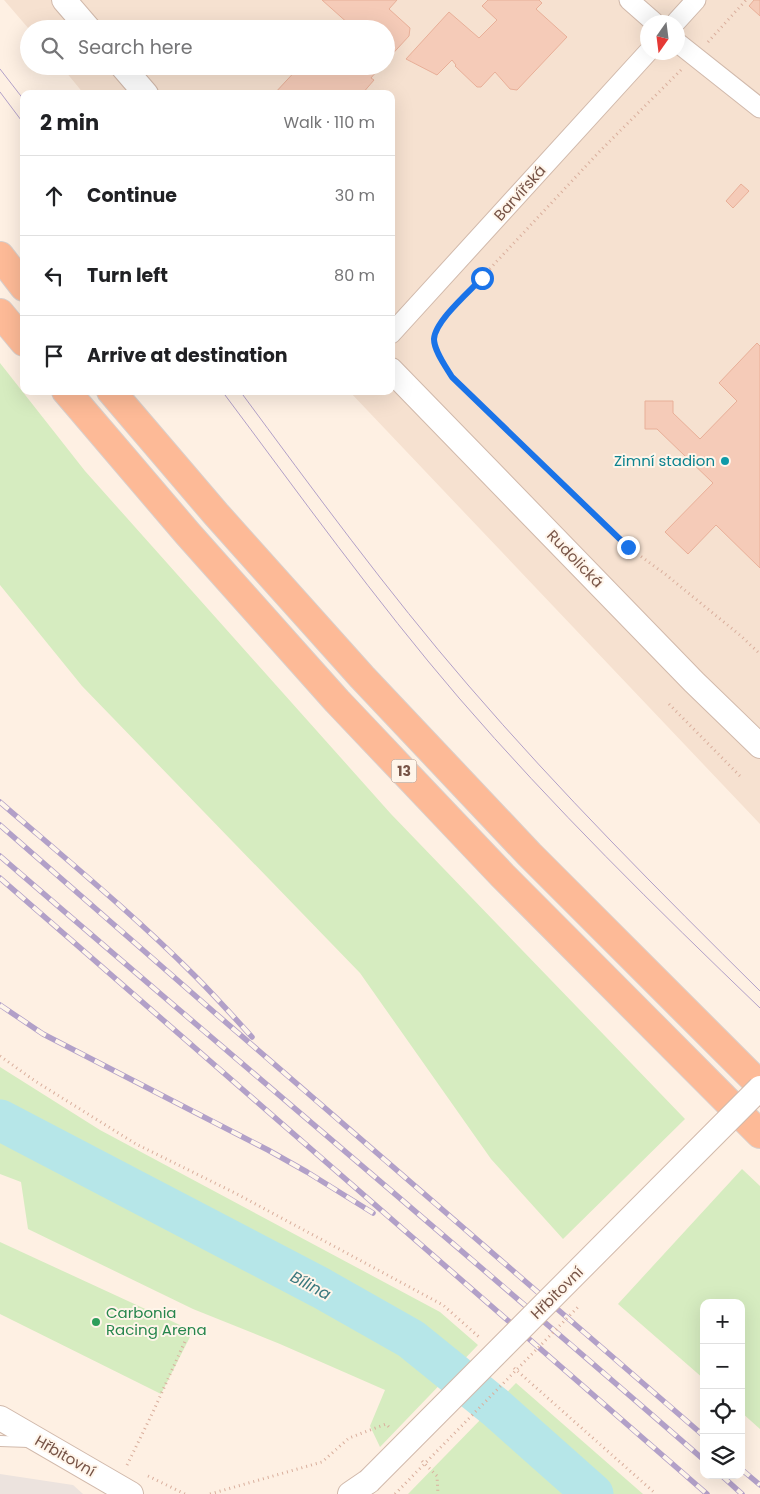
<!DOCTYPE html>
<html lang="en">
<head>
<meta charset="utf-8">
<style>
  body { margin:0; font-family:Poppins,sans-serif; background:#f6f6f6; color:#202124 }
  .controls { position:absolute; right:15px; bottom:15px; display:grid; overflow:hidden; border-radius:10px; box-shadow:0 5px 20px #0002 }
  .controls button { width:45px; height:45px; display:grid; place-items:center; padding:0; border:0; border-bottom:1px solid #e0e0e0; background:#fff; color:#202124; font:25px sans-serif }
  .compass { position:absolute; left:640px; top:15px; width:45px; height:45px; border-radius:50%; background:#fff; box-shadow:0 5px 20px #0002; rotate:194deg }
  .stop { position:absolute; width:15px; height:15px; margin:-11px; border:4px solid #1a73e8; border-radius:50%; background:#fff }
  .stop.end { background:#1a73e8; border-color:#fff; box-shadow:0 1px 5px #0008 }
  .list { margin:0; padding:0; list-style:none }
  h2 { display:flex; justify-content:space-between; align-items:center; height:65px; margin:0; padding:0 20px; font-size:21px }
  h2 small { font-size:16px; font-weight:400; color:#757577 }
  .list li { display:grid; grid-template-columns:32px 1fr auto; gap:15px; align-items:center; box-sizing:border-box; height:80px; padding:0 20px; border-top:1px solid #e0e0e0 }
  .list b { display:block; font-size:19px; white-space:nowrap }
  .list em { font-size:16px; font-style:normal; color:#757577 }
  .icon { flex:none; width:28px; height:28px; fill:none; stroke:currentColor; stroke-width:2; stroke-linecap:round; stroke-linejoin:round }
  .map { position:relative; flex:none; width:760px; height:1494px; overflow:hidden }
  .search { position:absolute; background:#fff; box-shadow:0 5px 20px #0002; left:20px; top:20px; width:375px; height:55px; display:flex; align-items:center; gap:12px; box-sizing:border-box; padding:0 18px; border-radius:28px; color:#757577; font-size:19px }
  .panel { position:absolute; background:#fff; box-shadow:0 5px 20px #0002; left:20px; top:90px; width:375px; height:305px; border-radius:10px }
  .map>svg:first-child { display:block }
</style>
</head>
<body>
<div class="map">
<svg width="760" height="1494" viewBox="0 0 760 1494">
  <rect width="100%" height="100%" fill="#fef0e3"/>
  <path fill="#f6e1d0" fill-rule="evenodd" d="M4,0H760V824L349,391H391V94H84L61,66H386V29H29ZM648,22H678V52H648Z"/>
  <polygon fill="#ece3de" points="0,1474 73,1485 83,1494 0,1494"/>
  <g fill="#d6ecc0">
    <polygon points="0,363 85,471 391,814 685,1119 563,1239 491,1159 360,973 82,686 0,585"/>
    <polygon points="0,1067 100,1130 440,1312 478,1345 380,1447 370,1426 385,1390 280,1344 193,1309 28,1229 21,1182 0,1174"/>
    <polygon points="742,1169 760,1186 760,1429 741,1412 741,1303 704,1303 704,1379 618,1304"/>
    <polygon points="0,1242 193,1331 161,1394 0,1314"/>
    <polygon points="516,1383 643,1494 408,1494"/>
  </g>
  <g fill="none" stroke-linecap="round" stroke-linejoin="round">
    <polyline stroke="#b6e6e8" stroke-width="41" points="0,1120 321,1288 411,1339 495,1407 593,1494"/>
  </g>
  <g fill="#f5cbb8" stroke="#e8af98">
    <polygon points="322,0 397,0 389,9 410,28 409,36 386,61 386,29 347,29 350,25"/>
    <polygon points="488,0 539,0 542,3 536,9 567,37 517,90 510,89 495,72 481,87 477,87 455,66 456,65 452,60 437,75 406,59 449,12 479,38 497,20 482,6"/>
    <polygon points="754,0 760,0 760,16 749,6"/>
    <polygon points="300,66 381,66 371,78 374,80 362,94 274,94"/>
    <polygon points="741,184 749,191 733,208 726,201"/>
    <polygon points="757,343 760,346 760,568 716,525 688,554 665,532 713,483 657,429 645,429 645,401 673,401 673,413 700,439 737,401 719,383"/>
  </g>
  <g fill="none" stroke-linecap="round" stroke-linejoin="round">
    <defs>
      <polyline id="service" points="0,1441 29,1442"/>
      <g id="minor">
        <polyline points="629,0 654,22"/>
        <polyline points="676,22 696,0"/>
        <polyline points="678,43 760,108"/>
        <polyline points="391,334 648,52"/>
      </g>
      <g id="tertiary">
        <polyline points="64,0 89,29"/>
        <polyline points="122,66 146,94"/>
        <polyline points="391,370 694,682 760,746"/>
        <polyline points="0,1418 131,1494"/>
        <polyline points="350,1494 369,1481"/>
      </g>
      <g id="trunk">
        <polyline points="0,256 24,287"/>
        <polyline points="0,313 24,342"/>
        <polyline points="66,391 188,534 337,701 503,876 760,1134"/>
        <polyline points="111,391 216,514 362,677 530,855 760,1085"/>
      </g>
    </defs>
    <use href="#service" stroke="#d1b9ab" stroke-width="12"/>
    <use href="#minor" stroke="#d1b9ab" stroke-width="21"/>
    <use href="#tertiary" stroke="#d1b9ab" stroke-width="26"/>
    <use href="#trunk" stroke="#d9cfcb" stroke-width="30"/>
    <g stroke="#d9ae9c" stroke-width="3" stroke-dasharray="1 4" stroke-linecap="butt">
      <polyline points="708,42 746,0"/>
      <polyline points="681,70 600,151 440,322 434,339 438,353 452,377 628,547 665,574 741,636 760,654"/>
      <polyline points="669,704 740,776"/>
      <polyline points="0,1056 35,1081 136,1144 237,1194 443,1305 479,1337"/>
      <polyline points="514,1368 656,1494"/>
      <polyline points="422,1461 437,1476 438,1494"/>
      <polyline points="127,1465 153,1412 186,1339"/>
      <polyline points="148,1476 185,1494"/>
      <polyline points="210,1494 322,1462 349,1438 386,1424 390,1428"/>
    </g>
    <use href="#service" stroke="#fff" stroke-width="10"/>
    <use href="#minor" stroke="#fff" stroke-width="19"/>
    <use href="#tertiary" stroke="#fff" stroke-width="24"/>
    <use href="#trunk" stroke="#fdba97" stroke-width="28"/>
    <g stroke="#b2a0c8" stroke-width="1">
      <polyline points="0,69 24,100"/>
      <polyline points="0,92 24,124"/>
      <path d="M222,391C300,495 375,600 459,698C553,807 656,908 760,1008"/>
      <path d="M240,391C314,491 387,591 468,685C560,792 660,892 760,991"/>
    </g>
    <defs>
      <g id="rail">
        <path d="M0,802C66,859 133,914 194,975C214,995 233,1016 252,1037"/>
        <polyline points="0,825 215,1013 704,1436"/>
        <path d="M0,856C234,1058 471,1257 704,1460"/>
        <polyline points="0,878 707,1494"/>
        <polyline points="0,1005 43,1034 268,1150 307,1172 373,1213"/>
        <polyline points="741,1469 760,1485"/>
        <polyline points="721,1475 742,1494"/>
      </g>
    </defs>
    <use href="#rail" stroke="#b2a0c8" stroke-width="5.5"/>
    <use href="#rail" stroke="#fff5ea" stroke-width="4" stroke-dasharray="11" stroke-linecap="butt"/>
    <defs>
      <polyline id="tertiary-bridge" points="369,1481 760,1088"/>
    </defs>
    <use href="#tertiary-bridge" stroke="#d1b9ab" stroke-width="26" stroke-linecap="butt"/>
    <polyline stroke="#d9ae9c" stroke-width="3" stroke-dasharray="1 4" stroke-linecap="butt" points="395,1494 578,1307"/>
    <use href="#tertiary-bridge" stroke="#fff" stroke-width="24"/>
  </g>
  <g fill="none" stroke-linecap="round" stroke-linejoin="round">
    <path stroke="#1a73e8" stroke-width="6" d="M482,278C469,292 435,321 434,339C434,351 446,367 452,377L628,547"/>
  </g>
  <circle fill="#0f9aa8" stroke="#fff5ea" stroke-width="2" cx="725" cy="461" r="5"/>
  <circle fill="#2e9e5b" stroke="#fff5ea" stroke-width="2" cx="96" cy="1322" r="5"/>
  <g text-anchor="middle" stroke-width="4" stroke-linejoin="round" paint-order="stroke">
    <rect fill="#fff5ea" stroke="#a08478" stroke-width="1" x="391.5" y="759.5" width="25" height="23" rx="4"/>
    <g font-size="14" font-weight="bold" fill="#775447">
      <text x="404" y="776">13</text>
    </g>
    <g font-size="15" fill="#775447" stroke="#fff5ea">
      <text transform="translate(520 193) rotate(-48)" y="5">Barvířská</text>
      <text transform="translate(575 559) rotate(46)" y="5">Rudolická</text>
      <text transform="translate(557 1293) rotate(-45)" y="5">Hřbitovní</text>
      <text transform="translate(65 1456) rotate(30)" y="5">Hřbitovní</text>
    </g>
    <g font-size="15" fill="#0d838f" stroke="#fff5ea" text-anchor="end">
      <text x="715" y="466">Zimní stadion</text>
    </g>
    <g font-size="15" fill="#27864d" stroke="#fff5ea" text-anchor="start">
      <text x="106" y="1318">Carbonia<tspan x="106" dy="17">Racing Arena</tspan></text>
    </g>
    <g font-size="16" font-style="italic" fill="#3a787e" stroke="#fff5ea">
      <text transform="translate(311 1285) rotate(28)" y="6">Bílina</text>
    </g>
  </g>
</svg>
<div class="controls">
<button>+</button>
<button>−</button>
<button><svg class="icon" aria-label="locate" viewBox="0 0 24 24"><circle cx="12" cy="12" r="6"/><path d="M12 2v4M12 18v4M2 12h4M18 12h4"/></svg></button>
<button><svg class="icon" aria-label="layers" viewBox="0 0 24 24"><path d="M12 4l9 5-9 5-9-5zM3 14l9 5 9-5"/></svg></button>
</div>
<svg class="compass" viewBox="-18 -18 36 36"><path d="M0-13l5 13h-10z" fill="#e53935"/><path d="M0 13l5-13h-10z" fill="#757577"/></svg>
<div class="stop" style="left:482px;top:278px"></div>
<div class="stop end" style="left:628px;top:547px"></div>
<div class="search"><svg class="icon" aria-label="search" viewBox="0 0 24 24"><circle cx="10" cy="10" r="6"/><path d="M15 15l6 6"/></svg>Search here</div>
<section class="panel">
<h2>2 min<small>Walk · 110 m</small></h2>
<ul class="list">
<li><svg class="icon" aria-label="ahead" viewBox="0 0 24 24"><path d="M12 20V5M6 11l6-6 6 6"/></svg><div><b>Continue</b></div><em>30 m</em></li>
<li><svg class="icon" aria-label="left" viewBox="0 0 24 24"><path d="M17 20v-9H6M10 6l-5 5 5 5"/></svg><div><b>Turn left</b></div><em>80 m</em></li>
<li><svg class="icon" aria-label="arrive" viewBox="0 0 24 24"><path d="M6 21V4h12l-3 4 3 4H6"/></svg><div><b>Arrive at destination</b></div></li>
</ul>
</section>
</div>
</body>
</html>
